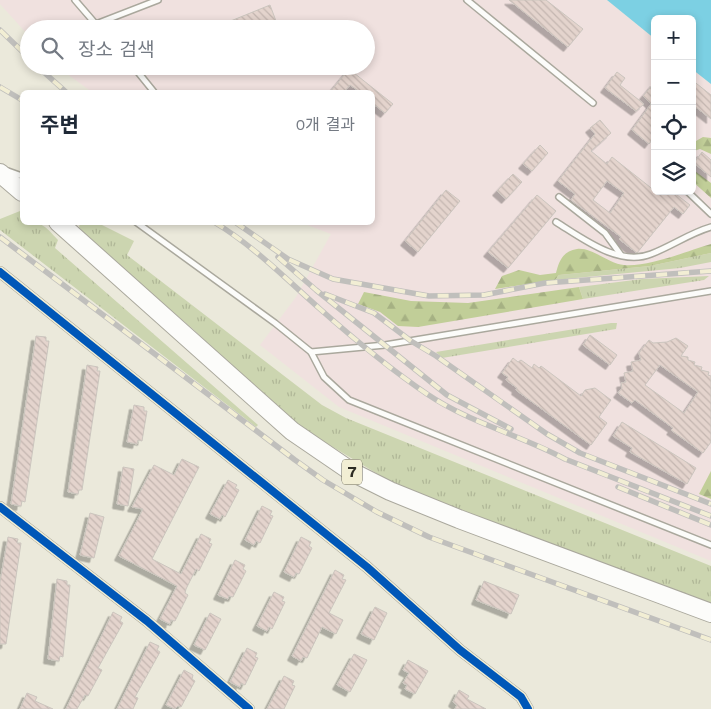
<!DOCTYPE html>
<html lang="ko">
<head>
<meta charset="utf-8">
<style>
  body { margin:0; font-family:"Work Sans","Noto Sans KR",sans-serif; background:#f6f6f7; color:#1f2937 }
  .controls { position:absolute; right:15px; top:15px; display:grid; overflow:hidden; border-radius:8px; box-shadow:0 2px 8px #0003 }
  .controls button { width:45px; height:45px; display:grid; place-items:center; padding:0; border:0; border-bottom:1px solid #e0e1e3; background:#fff; color:#1f2937; font:25px sans-serif }
  .list { margin:0; padding:0; list-style:none }
  h2 { display:flex; justify-content:space-between; align-items:center; height:65px; margin:0; padding:0 20px; font-size:21px }
  h2 small { font-size:16px; font-weight:400; color:#747a83 }
  .icon { flex:none; width:28px; height:28px; fill:none; stroke:currentColor; stroke-width:2; stroke-linecap:round; stroke-linejoin:round }
  .map { position:relative; flex:none; width:711px; height:709px; overflow:hidden }
  .search { position:absolute; background:#fff; box-shadow:0 2px 8px #0003; left:20px; top:20px; width:355px; height:55px; display:flex; align-items:center; gap:12px; box-sizing:border-box; padding:0 18px; border-radius:28px; color:#747a83; font-size:19px }
  .panel { position:absolute; background:#fff; box-shadow:0 2px 8px #0003; left:20px; top:90px; width:355px; height:135px; border-radius:8px }
  .map>svg:first-child { display:block }
</style>
</head>
<body>
<div class="map">
<svg width="711" height="709" viewBox="0 0 711 709">
  <defs>
    <pattern id="grass-tufts" width="24" height="20" patternUnits="userSpaceOnUse" patternTransform="scale(1.25)"><rect width="24" height="20" fill="#ccd5b0"/><path d="M3 7l-1-3M5 7V3M7 7l1-3M15 17l-1-3M17 17v-4M19 17l1-3" fill="none" stroke="#b0b797"/></pattern>
    <pattern id="forest-firs" width="22" height="20" patternUnits="userSpaceOnUse" patternTransform="scale(1.25)"><rect width="22" height="20" fill="#c1ce98"/><path d="M5 1l3.5 6h-7zM16 11l3.5 6h-7z" fill="#a6b183"/></pattern>
    <pattern id="building-back-hatch" width="6" height="6" patternUnits="userSpaceOnUse" patternTransform="scale(1.25)"><rect width="6" height="6" fill="#e4d4cd"/><path d="M-1 5l2 2M0 0l6 6M5-1l2 2" fill="none" stroke="#c4b6b0"/></pattern>
    <filter id="shadow"><feDropShadow dx="-4.5" dy="4.5" stdDeviation="0" flood-color="#0004"/></filter>
  </defs>
  <rect width="100%" height="100%" fill="#ebe9db"/>
  <polygon fill="#f0e1df" points="0,0 607,0 655,39 655,191 692,191 692,69 711,84 711,561 339,407 260,345 296,297 331,234 302,223 372,222 372,92 92,92 56,66 366,66 366,29 29,29 29,36 0,4"/>
  <g fill="url(#grass-tufts)">
    <path d="M20,211L22,213V222C43,222 44,225 58,240L55,248L258,425L256,427L0,230V219Z"/>
    <polygon points="80,223 98,223 134,241 127,255 322,405 346,418 711,566 711,604 420,495 381,476 298,426 272,404 194,330 85,236 79,227"/>
    <polygon points="711,253 711,262 680,268 555,280 559,275 650,266"/>
    <polygon points="709,276 704,280 583,299 579,287 642,279"/>
    <polygon points="611,323 617,323 616,329 442,358 436,352"/>
  </g>
  <g fill="url(#forest-firs)">
    <polygon points="703,137 711,138 711,154 700,149 694,151 696,141"/>
    <polygon points="692,169 711,183 711,198 692,181"/>
    <path d="M711,244V253L650,266L559,275L555,280L495,289L502,276L519,270L540,275L556,273C559,261 563,251 577,249C592,247 609,264 624,265C649,267 687,251 711,244Z"/>
    <polygon points="579,287 583,299 418,327 398,326 380,312 358,304 364,292 411,301 468,303"/>
    <polygon points="711,471 711,499 699,494"/>
  </g>
  <polygon fill="#7cd0e3" points="607,0 711,0 711,84 692,69 692,19 655,19 655,39"/>
  <g fill="url(#building-back-hatch)" stroke="#cbc5be" fill-rule="evenodd" filter="url(#shadow)">
    <polygon points="509,0 546,0 583,29 568,47"/>
    <polygon points="270,5 276,21 262,26 263,29 211,29"/>
    <polygon points="349,69 393,104 385,113 372,103 372,92 360,92 350,85 344,92 330,92"/>
    <polygon points="617,72 625,78 620,85 644,104 636,111 605,88"/>
    <polygon points="692,80 711,95 711,119 692,104"/>
    <polygon points="655,82 655,136 649,144 632,130 651,104 643,96"/>
    <path d="M600,120L611,133L591,151L607,164L612,157L655,191H672L690,205L683,214L674,207L637,253L619,239L621,237L571,200L575,194L558,181L595,134L590,128ZM607,181L624,193L610,213L593,200Z"/>
    <polygon points="540,145 548,153 532,171 523,164"/>
    <polygon points="702,152 711,160 711,177 694,163"/>
    <polygon points="513,174 522,182 506,199 497,191"/>
    <polygon points="446,190 460,201 418,252 405,241"/>
    <polygon points="537,195 556,211 508,268 488,252"/>
    <polygon points="590,335 617,355 610,365 583,345"/>
    <polygon points="36,336 46,337 46,341 49,341 25,502 22,501 21,506 11,504"/>
    <path d="M676,338L688,346L681,356L688,357V360L695,362L694,365L702,367L701,370L709,372L708,375L711,376V442L703,453L671,430L673,428L635,400L632,403L618,393L622,388L621,383L626,382L624,373L633,371L631,362L641,360L639,353L649,340L653,343L667,342ZM660,365L698,392L684,413L645,385Z"/>
    <polygon points="513,358 518,362 521,360 532,368 534,364 539,368 541,366 581,396 585,390 595,388 611,400 599,417 607,423 591,445 516,390 517,388 506,380 508,377 502,373"/>
    <polygon points="87,365 98,367 97,371 100,371 82,490 79,490 78,494 68,492"/>
    <polygon points="134,405 144,407 144,411 147,411 142,441 138,440 137,444 127,442"/>
    <polygon points="622,422 696,468 687,484 630,452 632,448 613,436"/>
    <polygon points="182,459 199,467 152,559 181,574 201,534 211,539 209,543 212,544 199,571 196,569 186,589 185,593 188,595 175,621 171,620 170,624 160,619 177,586 119,556 143,509 132,507 154,465 174,475"/>
    <polygon points="123,467 134,469 128,506 117,504"/>
    <polygon points="228,480 237,485 235,488 239,490 225,517 222,515 220,519 210,514"/>
    <polygon points="262,506 272,511 270,515 273,516 260,543 256,541 254,545 245,540"/>
    <polygon points="90,513 104,517 94,558 80,555"/>
    <polygon points="8,537 18,539 17,543 21,543 6,644 0,644 0,582"/>
    <polygon points="301,537 311,542 309,546 312,548 299,574 296,573 294,577 284,572"/>
    <polygon points="235,560 245,565 243,569 246,571 233,597 229,596 228,599 218,595"/>
    <polygon points="335,570 344,575 342,579 346,580 329,613 343,620 336,634 322,627 307,658 303,657 301,661 292,656"/>
    <polygon points="57,579 67,581 67,585 70,585 63,657 60,656 59,661 48,659"/>
    <polygon points="484,581 519,595 511,614 476,600"/>
    <polygon points="274,592 284,597 282,601 285,602 272,629 269,627 267,631 257,626"/>
    <polygon points="375,607 387,613 374,640 361,634"/>
    <polygon points="113,612 122,617 120,621 123,623 98,668 102,670 88,696 85,695 77,709 66,709"/>
    <polygon points="210,613 221,619 205,650 194,645"/>
    <polygon points="150,642 159,646 157,650 160,652 135,697 138,698 133,709 117,709"/>
    <polygon points="247,648 257,653 255,657 258,658 245,685 241,683 240,687 230,682"/>
    <polygon points="354,654 367,660 350,692 337,685"/>
    <polygon points="408,660 428,671 415,694 405,689 407,685 403,683 409,673 403,670"/>
    <polygon points="184,670 193,675 192,679 195,681 181,707 178,706 175,709 166,705"/>
    <polygon points="284,676 294,681 292,685 295,686 284,709 267,709"/>
    <polygon points="459,690 469,696 467,699 486,709 455,709 457,705 453,702"/>
    <polygon points="27,693 37,697 35,701 53,709 20,709"/>
  </g>
  <g fill="none" stroke-linecap="round" stroke-linejoin="round">
    <defs>
      <g id="lane">
        <polyline points="75,0 100,29"/>
        <polyline points="467,0 593,103"/>
        <polyline points="96,24 158,0"/>
        <polyline points="133,66 154,92"/>
        <polyline points="8,171 22,176"/>
        <polyline points="687,191 711,214"/>
        <polyline points="559,197 605,233 621,255"/>
        <polyline points="136,222 275,323 311,352 385,345 711,291"/>
        <path d="M556,222C582,238 619,267 651,254C672,246 690,233 711,227"/>
        <polyline points="311,352 324,377 349,400 711,545"/>
      </g>
      <g id="street">
        <polyline points="0,272 367,567 460,650 521,697 528,709"/>
        <polyline points="0,507 147,621 249,709"/>
      </g>
      <g id="highway">
        <polyline points="0,173 22,192"/>
        <polyline points="58,222 292,431 352,472 390,491 459,519 711,613"/>
      </g>
    </defs>
    <use href="#lane" stroke="#aaa89d" stroke-width="8"/>
    <use href="#street" stroke="#aaa89d" stroke-width="12"/>
    <use href="#highway" stroke="#aaa89d" stroke-width="20"/>
    <use href="#lane" stroke="#fcfcfa" stroke-width="5"/>
    <use href="#street" stroke="#fcfcfa" stroke-width="10"/>
    <use href="#highway" stroke="#fcfcfa" stroke-width="18"/>
    <defs>
      <g id="rail">
        <polyline points="0,30 29,58"/>
        <polyline points="37,66 66,92"/>
        <polyline points="0,87 22,100"/>
        <path d="M214,222C254,246 286,279 320,309C354,339 390,369 427,394C470,423 520,435 565,459L711,516"/>
        <polyline points="235,222 288,259 333,279 429,296 484,295 545,283 711,271"/>
        <polyline points="0,237 295,460 323,480 377,512 429,537 711,640"/>
        <polyline points="278,257 316,290 447,395 511,429"/>
        <polyline points="325,294 374,313 411,341 436,356 547,434 580,453 711,504"/>
        <polyline points="618,487 711,525"/>
      </g>
    </defs>
    <use href="#rail" stroke="#c0bfbc" stroke-width="5.5"/>
    <use href="#rail" stroke="#f2eed4" stroke-width="4" stroke-dasharray="11" stroke-linecap="butt"/>
    <defs>
      <g id="cycleway">
        <polyline points="0,272 367,567 460,650 521,697 528,709"/>
        <polyline points="0,507 147,621 249,709"/>
      </g>
    </defs>
    <use href="#cycleway" stroke="#f2eed4" stroke-width="11"/>
    <use href="#cycleway" stroke="#0057b8" stroke-width="8"/>
  </g>
  <g text-anchor="middle" stroke-width="4.5" stroke-linejoin="round" paint-order="stroke">
    <rect fill="#f2eed4" stroke="#696658" stroke-width="1" x="342" y="459.5" width="20" height="25" rx="4"/>
    <g font-size="15" font-weight="bold" fill="#2e2c23">
      <text x="352" y="477">7</text>
    </g>
  </g>
</svg>
<div class="controls">
<button>+</button>
<button>−</button>
<button><svg class="icon" aria-label="locate" viewBox="0 0 24 24"><circle cx="12" cy="12" r="6"/><path d="M12 2v4M12 18v4M2 12h4M18 12h4"/></svg></button>
<button><svg class="icon" aria-label="layers" viewBox="0 0 24 24"><path d="M12 4l9 5-9 5-9-5zM3 14l9 5 9-5"/></svg></button>
</div>
<div class="search"><svg class="icon" aria-label="search" viewBox="0 0 24 24"><circle cx="10" cy="10" r="6"/><path d="M15 15l6 6"/></svg>장소 검색</div>
<section class="panel">
<h2>주변<small>0개 결과</small></h2>
<ul class="list">
</ul>
</section>
</div>
</body>
</html>
